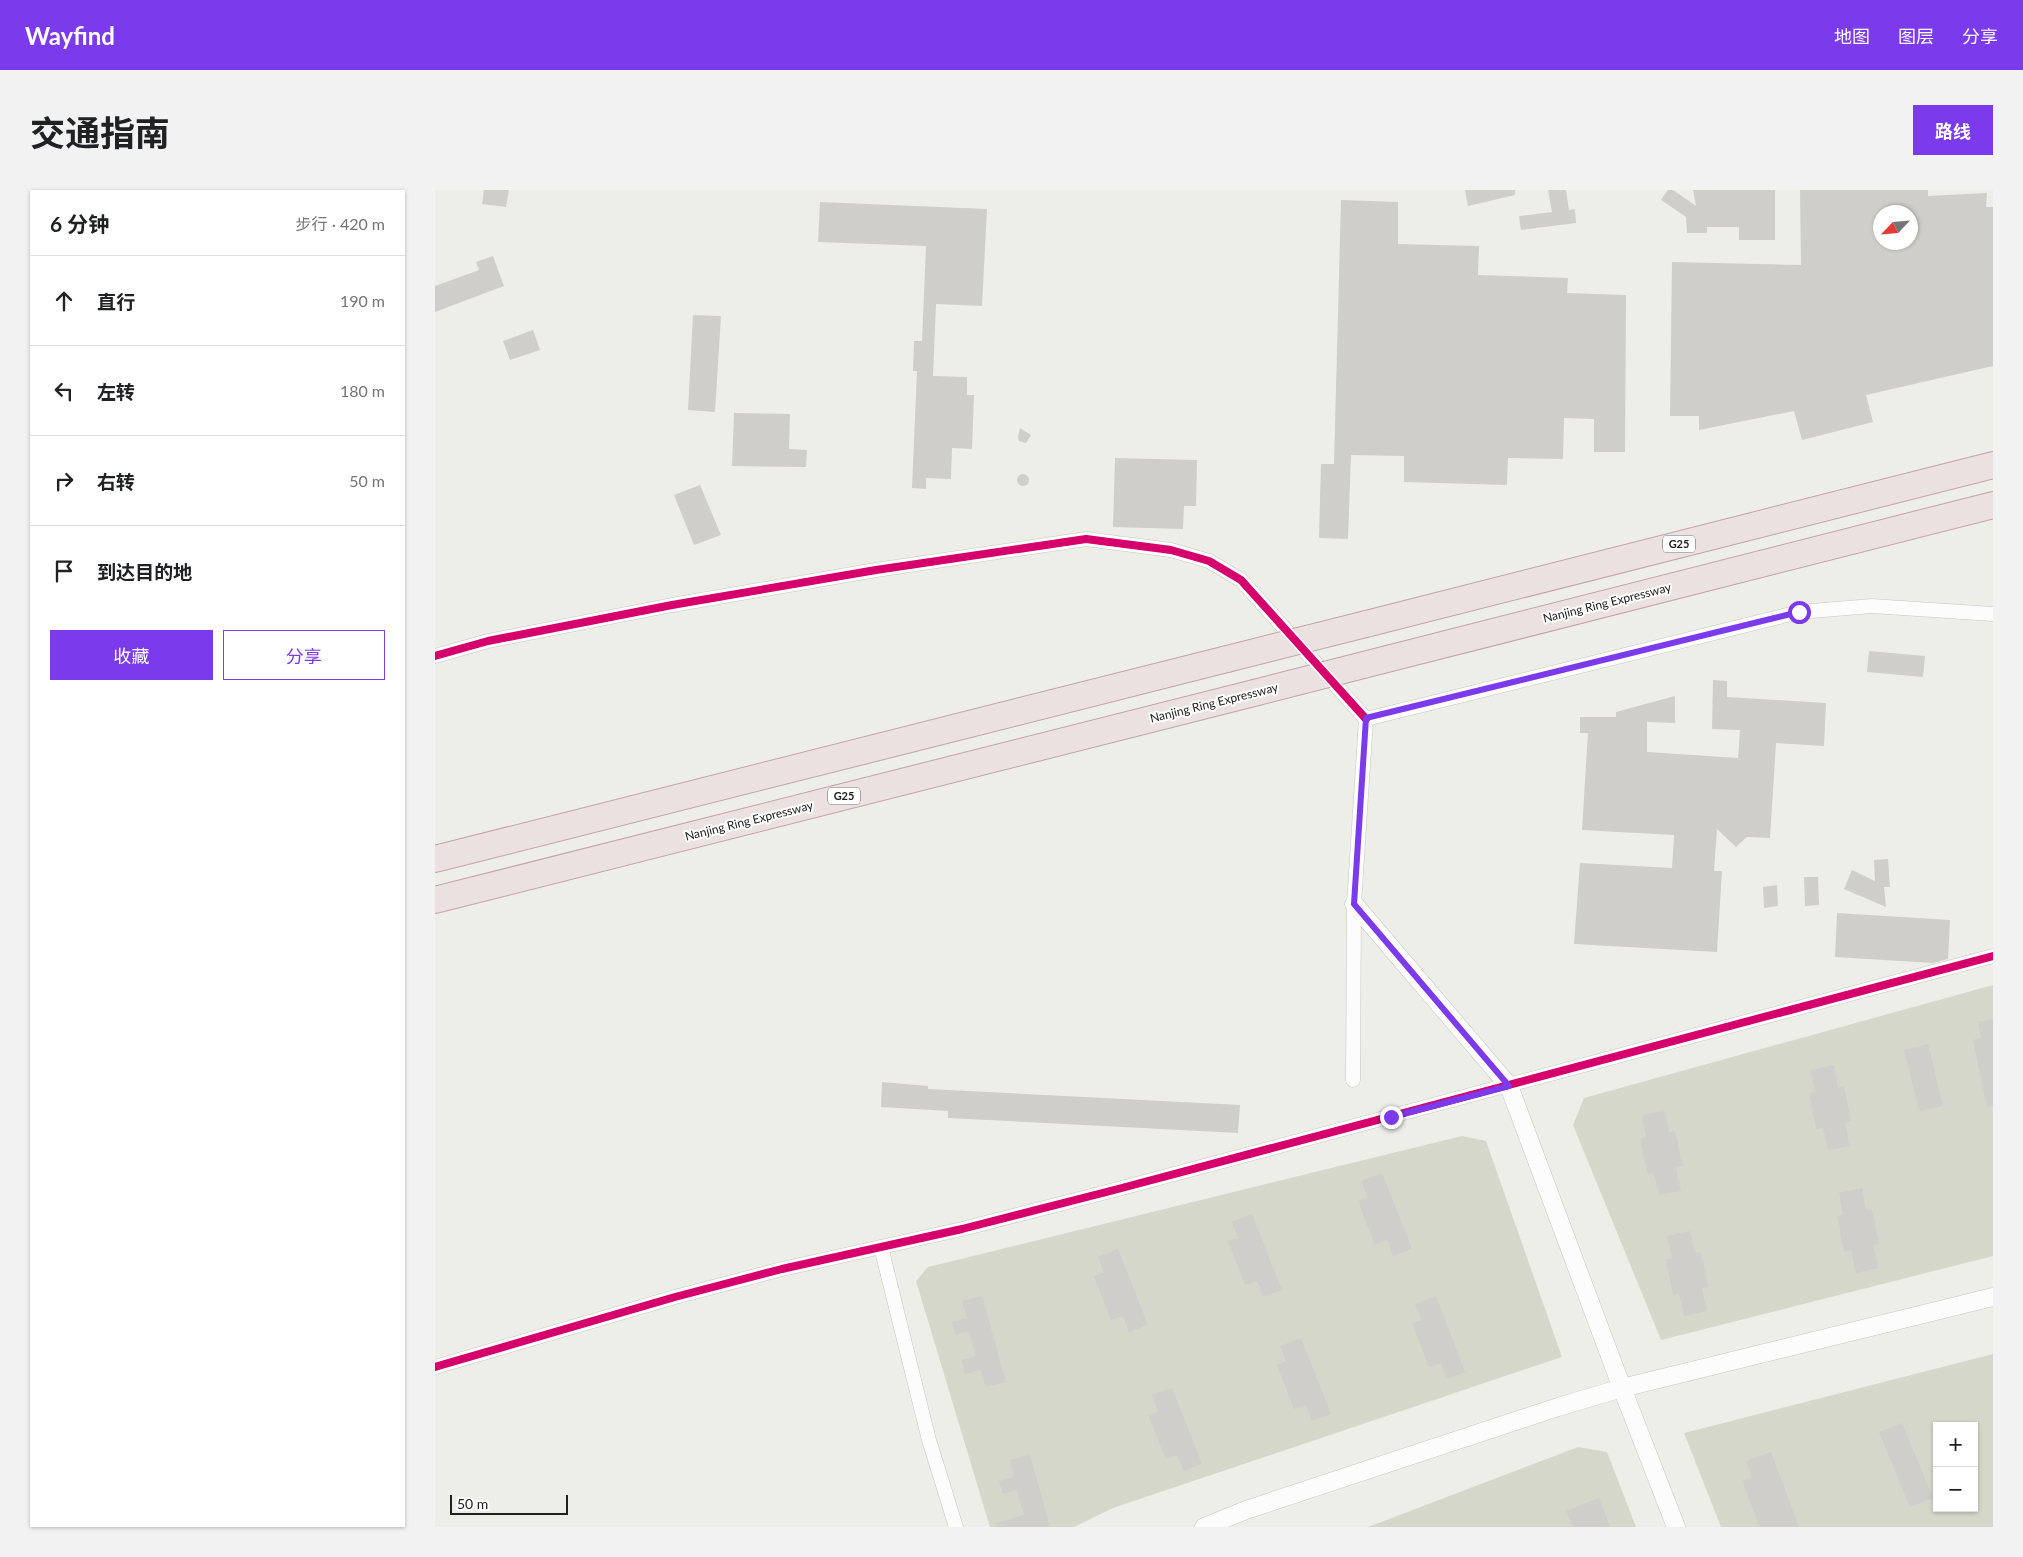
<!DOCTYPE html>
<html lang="zh">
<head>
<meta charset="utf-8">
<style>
  body { margin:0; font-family:Lato,"Noto Sans SC",sans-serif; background:#f2f2f2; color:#202124 }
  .controls { position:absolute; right:15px; bottom:15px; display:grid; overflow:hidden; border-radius:0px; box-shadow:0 1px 4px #0004 }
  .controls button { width:45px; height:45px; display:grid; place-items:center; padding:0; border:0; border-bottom:1px solid #e0e0e0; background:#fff; color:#202124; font:25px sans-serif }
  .compass { position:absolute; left:1438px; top:15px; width:45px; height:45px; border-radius:50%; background:#fff; box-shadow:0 1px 4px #0004; rotate:244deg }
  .scale { position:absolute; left:15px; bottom:12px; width:118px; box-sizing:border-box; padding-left:5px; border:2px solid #202020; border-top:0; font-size:14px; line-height:18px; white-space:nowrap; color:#202020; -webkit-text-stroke:4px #fff; paint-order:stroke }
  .stop { position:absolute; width:15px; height:15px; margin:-11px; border:4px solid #7c3aed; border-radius:50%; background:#fff }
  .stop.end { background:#7c3aed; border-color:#fff; box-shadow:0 1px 5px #0008 }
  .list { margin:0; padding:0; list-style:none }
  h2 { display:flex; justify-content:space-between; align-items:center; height:65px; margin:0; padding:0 20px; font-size:21px }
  h2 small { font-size:16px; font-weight:400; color:#757577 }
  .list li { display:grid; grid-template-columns:32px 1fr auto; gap:15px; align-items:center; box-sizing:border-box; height:90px; padding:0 20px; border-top:1px solid #e0e0e0 }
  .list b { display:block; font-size:19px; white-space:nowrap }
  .list em { font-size:16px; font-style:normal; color:#757577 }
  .actions { display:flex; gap:10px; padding:15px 20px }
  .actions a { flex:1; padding:11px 0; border:1px solid #7c3aed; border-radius:0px; text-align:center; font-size:18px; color:#7c3aed }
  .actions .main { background:#7c3aed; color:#fff }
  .icon { flex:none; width:28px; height:28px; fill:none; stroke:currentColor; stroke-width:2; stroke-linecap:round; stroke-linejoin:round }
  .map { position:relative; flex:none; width:1558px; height:1337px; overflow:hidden; border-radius:0px }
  header { display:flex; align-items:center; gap:30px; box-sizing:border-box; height:70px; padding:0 25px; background:#7c3aed; color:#fff }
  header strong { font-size:24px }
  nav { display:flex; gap:28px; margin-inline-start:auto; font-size:18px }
  .intro { display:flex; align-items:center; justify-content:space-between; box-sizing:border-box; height:120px; padding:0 30px }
  h1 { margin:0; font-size:35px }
  .button { padding:12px 22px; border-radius:0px; background:#7c3aed; color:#fff; font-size:18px; font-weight:700 }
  main { display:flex; gap:30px; padding:0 30px }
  aside { flex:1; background:#fff; border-radius:0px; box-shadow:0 1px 4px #0004 }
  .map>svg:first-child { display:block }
</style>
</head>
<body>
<header>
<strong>Wayfind</strong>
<nav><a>地图</a><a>图层</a><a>分享</a></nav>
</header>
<div class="intro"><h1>交通指南</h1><a class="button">路线</a></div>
<main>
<aside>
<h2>6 分钟<small>步行 · 420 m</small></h2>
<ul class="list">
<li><svg class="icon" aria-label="ahead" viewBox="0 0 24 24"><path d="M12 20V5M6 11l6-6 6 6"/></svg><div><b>直行</b></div><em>190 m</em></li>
<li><svg class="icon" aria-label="left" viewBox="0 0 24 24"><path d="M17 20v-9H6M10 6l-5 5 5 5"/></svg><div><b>左转</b></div><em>180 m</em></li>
<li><svg class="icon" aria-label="right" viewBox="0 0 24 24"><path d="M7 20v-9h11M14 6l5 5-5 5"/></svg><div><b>右转</b></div><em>50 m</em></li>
<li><svg class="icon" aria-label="arrive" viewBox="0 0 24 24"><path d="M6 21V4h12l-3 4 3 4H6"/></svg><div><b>到达目的地</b></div></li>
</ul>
<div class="actions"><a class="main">收藏</a><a>分享</a></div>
</aside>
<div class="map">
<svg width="1558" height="1337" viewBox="0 0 1558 1337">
  <rect width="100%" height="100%" fill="#eeeee9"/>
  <g fill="#d5d7cb" fill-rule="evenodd">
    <polygon points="1558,795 1558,1066 1226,1150 1138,935 1149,908"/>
    <polygon points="1027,946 1051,951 1127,1167 678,1318 639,1337 555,1337 481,1091 493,1077"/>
    <path d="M1558,1164V1337H1286L1249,1243ZM1502,1236H1539V1318H1502Z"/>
    <polygon points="1143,1257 1172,1262 1201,1337 933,1337"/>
  </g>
  <g fill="#cfceca" fill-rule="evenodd">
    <polygon points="49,0 74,0 71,17 47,14"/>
    <polygon points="1030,0 1080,0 1080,5 1033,16"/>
    <polygon points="1113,0 1131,0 1134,20 1140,19 1141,33 1086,40 1084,26 1117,22"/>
    <polygon points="1233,0 1238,0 1261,16 1258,0 1340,0 1340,50 1304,50 1304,37 1272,37 1272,43 1252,43 1251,27 1226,10"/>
    <path d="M1365,0H1493V6L1552,3L1551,17H1558V176L1431,205L1438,232L1367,250L1359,221L1264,240V226H1235L1237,72L1366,75ZM1446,22H1476V52H1446Z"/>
    <polygon points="906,10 963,12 963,54 1044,56 1043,85 1133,88 1132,103 1191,105 1190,262 1159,262 1159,229 1129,228 1128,269 1073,268 1072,295 969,292 969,266 916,265 913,349 884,348 886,274 899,274"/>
    <polygon points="385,12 552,19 547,116 501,114 498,186 532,187 532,205 539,205 537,259 517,258 516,289 491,288 491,299 477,298 482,181 478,181 479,151 487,151 491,56 383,52"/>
    <polygon points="58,66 69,96 0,122 0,96 44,80 41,72"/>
    <polygon points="258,125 286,126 280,222 253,220"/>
    <polygon points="98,140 105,160 75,170 68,151"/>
    <polygon points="299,223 355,224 354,259 372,260 371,277 297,276"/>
    <polygon points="585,238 596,245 591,253 584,251 583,247"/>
    <polygon points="680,268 762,270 761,316 749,316 748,339 678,337"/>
    <circle cx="588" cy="290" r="6"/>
    <polygon points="265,295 286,345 259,355 239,305"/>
    <polygon points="1434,461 1490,466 1488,487 1432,482"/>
    <polygon points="1278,490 1292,491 1292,507 1391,513 1389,556 1341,553 1335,648 1312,647 1301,657 1282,639 1279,681 1287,681 1282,762 1139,754 1145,673 1237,678 1239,645 1147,640 1153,543 1145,543 1145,527 1181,527 1181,522 1240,506 1240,533 1212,532 1212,562 1303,568 1305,540 1277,539"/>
    <polygon points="1453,669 1455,697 1449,697 1451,717 1409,699 1417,680 1440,691 1439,670"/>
    <polygon points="1369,687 1383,687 1384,715 1370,716"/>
    <polygon points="1342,695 1343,716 1329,718 1328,697"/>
    <polygon points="1402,723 1515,730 1513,769 1498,773 1400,767"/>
    <polygon points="1558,829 1558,916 1552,917 1538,850 1546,848 1543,832"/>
    <polygon points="1493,854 1508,916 1484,921 1469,860"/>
    <polygon points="1399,875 1403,898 1409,896 1416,931 1410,933 1415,956 1393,960 1388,938 1381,939 1374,903 1380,902 1376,880"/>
    <polygon points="447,892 493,896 493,899 805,915 803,943 513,928 513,921 446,917"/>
    <polygon points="1230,921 1234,942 1240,941 1248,976 1241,978 1246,1001 1224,1005 1219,983 1213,984 1205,949 1211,947 1207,925"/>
    <polygon points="947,983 977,1059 958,1066 952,1050 940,1055 923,1011 933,1007 926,991"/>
    <polygon points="1427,998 1431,1020 1437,1019 1444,1054 1438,1055 1443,1078 1421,1083 1416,1060 1409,1062 1402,1026 1408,1025 1404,1003"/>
    <polygon points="817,1024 847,1100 828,1107 822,1091 810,1095 793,1051 803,1048 797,1032"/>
    <polygon points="1255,1041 1260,1063 1266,1062 1273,1097 1267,1098 1272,1121 1249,1126 1244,1103 1238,1105 1231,1069 1237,1068 1232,1046"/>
    <polygon points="683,1059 713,1135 694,1142 688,1126 676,1130 659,1086 669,1083 663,1067"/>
    <polygon points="547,1106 571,1192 550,1197 546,1180 530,1184 527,1170 541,1166 534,1141 520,1145 517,1132 532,1128 527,1111"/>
    <polygon points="1001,1106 1030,1182 1012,1189 1006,1173 994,1177 977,1133 987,1130 980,1114"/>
    <polygon points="866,1148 896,1224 877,1231 871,1215 859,1219 842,1175 851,1171 845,1156"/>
    <polygon points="737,1198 767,1274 749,1281 742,1265 731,1269 713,1225 723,1221 717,1205"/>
    <polygon points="1467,1233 1498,1308 1475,1317 1444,1242"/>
    <polygon points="1336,1262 1364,1337 1325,1337 1307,1291 1317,1287 1311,1271"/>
    <polygon points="595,1265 615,1337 561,1337 561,1333 589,1325 582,1300 568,1304 564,1291 579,1287 575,1270"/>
    <polygon points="1164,1308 1175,1337 1138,1337 1131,1321"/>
  </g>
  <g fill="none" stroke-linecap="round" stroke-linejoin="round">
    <defs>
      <g id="minor">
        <polyline points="0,466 53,451 237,415 441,380 651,349 736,360 774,371 806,390 931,529"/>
        <polyline points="918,890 919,714 931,529 1364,422 1437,416 1558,424"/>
        <polyline points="446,1057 494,1250 521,1337"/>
        <polyline points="0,1177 240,1107 347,1079 527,1039 683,999 1558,766"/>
      </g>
      <g id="tertiary">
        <polyline points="919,714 1074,896 1187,1198 1241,1337"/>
        <polyline points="769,1337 811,1320 1123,1217 1187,1198 1558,1107"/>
      </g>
      <g id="motorway">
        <polyline points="931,434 1558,275"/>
        <polyline points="956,468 1558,315"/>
        <polyline points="0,669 792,469"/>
        <polyline points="0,710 819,503"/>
      </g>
    </defs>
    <use href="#minor" stroke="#c5c5c3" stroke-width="15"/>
    <use href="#tertiary" stroke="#c5c5c3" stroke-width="19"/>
    <use href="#motorway" stroke="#c1a3a4" stroke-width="28"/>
    <use href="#minor" stroke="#fcfcfc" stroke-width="14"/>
    <use href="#tertiary" stroke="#fcfcfc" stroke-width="18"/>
    <use href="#motorway" stroke="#ebe1e0" stroke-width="26"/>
    <defs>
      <g id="motorway-bridge">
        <polyline points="792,469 931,434"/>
        <polyline points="819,503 956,468"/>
      </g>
    </defs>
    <use href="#motorway-bridge" stroke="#c1a3a4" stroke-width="28" stroke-linecap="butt"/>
    <use href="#motorway-bridge" stroke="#ebe1e0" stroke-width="26"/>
    <defs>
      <g id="cycleway">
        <polyline points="0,466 53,451 237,415 441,380 651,349 736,360 774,371 806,390 931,529"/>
        <polyline points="0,1177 240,1107 347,1079 527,1039 683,999 1558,766"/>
      </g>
    </defs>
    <use href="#cycleway" stroke="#fff" stroke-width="11"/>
    <use href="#cycleway" stroke="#d6006c" stroke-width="8"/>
  </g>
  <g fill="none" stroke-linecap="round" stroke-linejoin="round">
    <polyline stroke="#7c3aed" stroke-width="6" points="956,927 1074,896 919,714 931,528 1364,422"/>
  </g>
  <g text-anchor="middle" stroke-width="4" stroke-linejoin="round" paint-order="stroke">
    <g fill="#fff" stroke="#636363" stroke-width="1">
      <rect x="1228" y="345.5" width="32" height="17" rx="4"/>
      <rect x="393" y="597.5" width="32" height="17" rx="4"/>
    </g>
    <g font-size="11" font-weight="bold" fill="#202020">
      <text x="1244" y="358">G25</text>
      <text x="409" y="610">G25</text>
    </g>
    <g font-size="12" fill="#202020" stroke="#fff">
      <text transform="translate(1172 413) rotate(-14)" y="4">Nanjing Ring Expressway</text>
      <text transform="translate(779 513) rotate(-14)" y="4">Nanjing Ring Expressway</text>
      <text transform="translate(314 631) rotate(-14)" y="4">Nanjing Ring Expressway</text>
    </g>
  </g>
</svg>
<div class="controls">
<button>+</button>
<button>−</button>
</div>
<svg class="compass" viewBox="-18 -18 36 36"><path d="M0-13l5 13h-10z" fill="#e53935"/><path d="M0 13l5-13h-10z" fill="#757577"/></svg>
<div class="scale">50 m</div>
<div class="stop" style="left:1364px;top:422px"></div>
<div class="stop end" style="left:956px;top:927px"></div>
</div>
</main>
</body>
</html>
